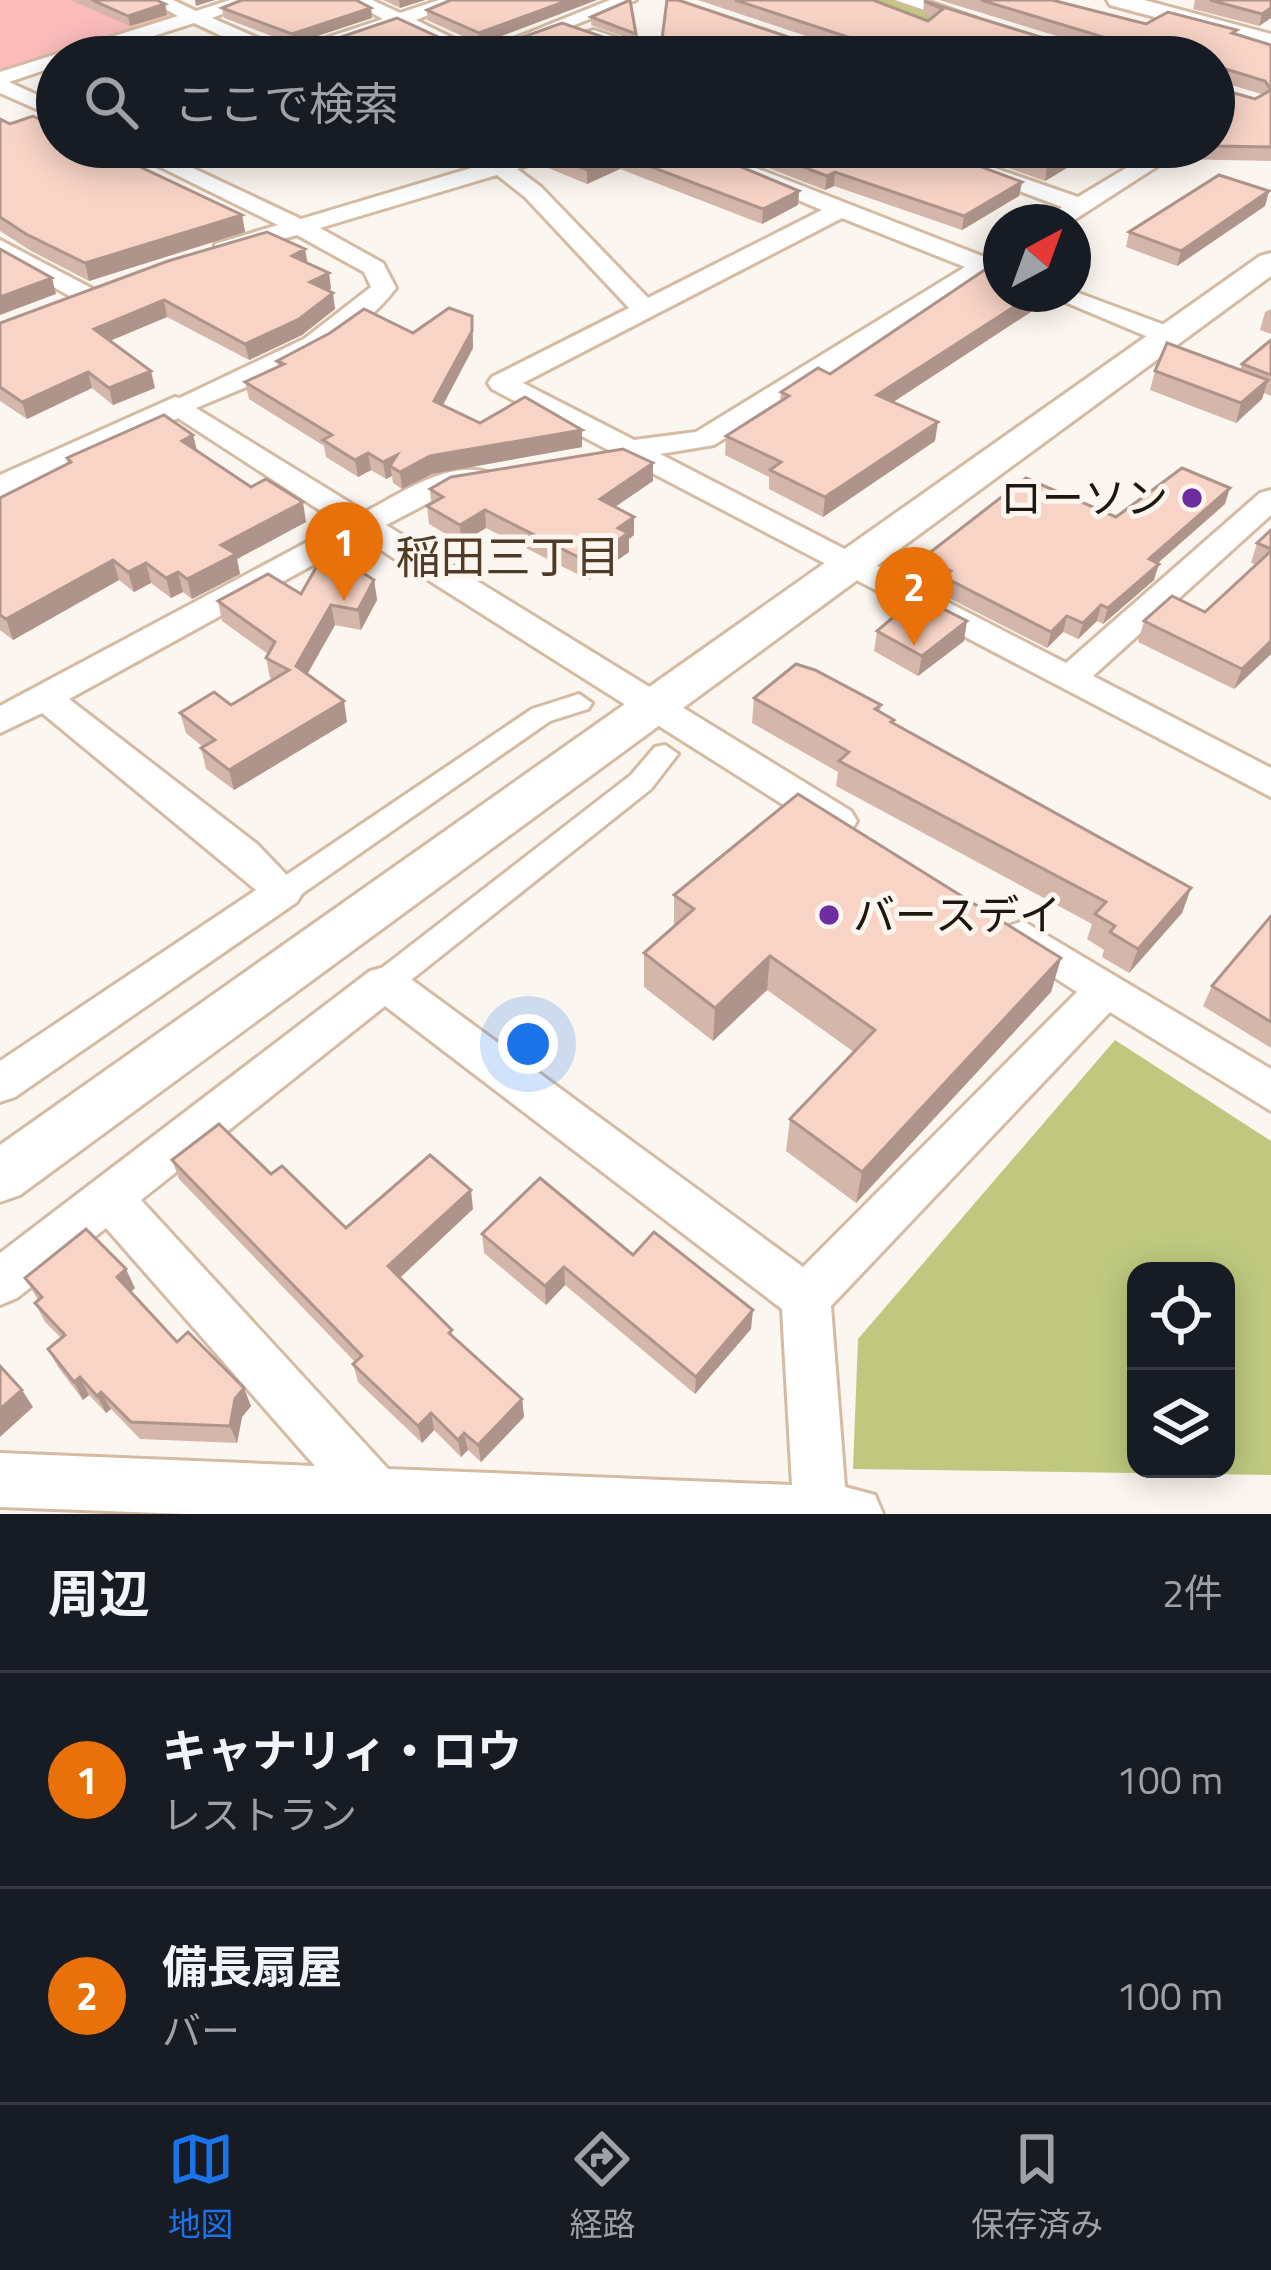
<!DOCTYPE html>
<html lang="ja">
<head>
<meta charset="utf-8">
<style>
  body { margin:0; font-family:"Titillium Web","Noto Sans JP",sans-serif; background:#20242c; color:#f1f3f6 }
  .controls { position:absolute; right:36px; bottom:36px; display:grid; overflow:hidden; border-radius:24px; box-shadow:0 6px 30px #0003 }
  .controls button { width:108px; height:108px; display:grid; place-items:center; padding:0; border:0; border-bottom:3px solid #363941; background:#171b24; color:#f1f3f6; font:60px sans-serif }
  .compass { position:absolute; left:983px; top:204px; width:108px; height:108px; border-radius:50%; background:#171b24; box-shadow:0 6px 30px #0003; rotate:41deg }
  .you { position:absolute; left:528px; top:1044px; width:42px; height:42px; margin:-30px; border:9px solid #fff; border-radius:50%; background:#1a73e8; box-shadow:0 0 0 18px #1a73e833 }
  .badge { display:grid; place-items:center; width:78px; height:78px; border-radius:50%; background:#1a73e8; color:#fff; font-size:39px; font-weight:700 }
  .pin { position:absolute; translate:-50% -99px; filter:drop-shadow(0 3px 6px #0008) }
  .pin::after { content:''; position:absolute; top:63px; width:42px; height:36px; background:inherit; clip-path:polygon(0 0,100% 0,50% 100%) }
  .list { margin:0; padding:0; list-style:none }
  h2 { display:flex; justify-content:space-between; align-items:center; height:156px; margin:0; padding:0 48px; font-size:51px }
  h2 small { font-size:39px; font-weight:400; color:#9ea1a6 }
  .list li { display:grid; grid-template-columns:78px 1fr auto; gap:36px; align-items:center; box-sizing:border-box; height:216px; padding:0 48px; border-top:3px solid #363941 }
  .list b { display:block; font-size:45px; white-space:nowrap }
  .list p { margin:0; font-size:39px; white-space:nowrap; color:#9ea1a6 }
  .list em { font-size:39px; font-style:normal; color:#9ea1a6 }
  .icon { flex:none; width:66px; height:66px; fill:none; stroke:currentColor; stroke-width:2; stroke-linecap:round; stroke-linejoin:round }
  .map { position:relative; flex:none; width:1271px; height:1514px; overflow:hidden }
  .search { position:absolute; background:#171b24; box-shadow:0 6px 30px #0003; left:36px; right:36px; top:36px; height:132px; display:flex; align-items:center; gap:30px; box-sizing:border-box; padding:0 42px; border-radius:66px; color:#9ea1a6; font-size:45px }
  .sheet { height:588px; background:#171b24 }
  nav { display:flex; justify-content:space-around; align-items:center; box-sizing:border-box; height:168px; border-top:3px solid #363941; background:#171b24; font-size:33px; color:#9ea1a6 }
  nav a { display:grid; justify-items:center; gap:6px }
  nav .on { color:#1a73e8 }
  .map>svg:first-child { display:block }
</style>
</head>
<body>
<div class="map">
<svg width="1271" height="1514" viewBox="0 0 1271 1514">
  <rect width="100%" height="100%" fill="#fcf6f1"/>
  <polygon fill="#fcbcbc" points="0,0 145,0 179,17 0,72"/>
  <path fill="#bec97f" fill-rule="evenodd" d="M1115,1040L1271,1141V1475L853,1469L858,1339ZM1136,1271H1226V1469H1136Z"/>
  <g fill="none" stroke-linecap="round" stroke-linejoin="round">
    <polygon fill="#bec97f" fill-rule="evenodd" points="856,0 916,0 1085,48 1091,57 1027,57 862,8"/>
    <defs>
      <g id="pedestrian">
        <polygon points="579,694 592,703 588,709 550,721 293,900 273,900 268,892 273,884 532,709"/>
        <polygon points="665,745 678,754 651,789 396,992 385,995 374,992 370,983 374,974 631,775 655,747"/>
      </g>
      <g id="minor">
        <polygon points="149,0 173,0 196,11 230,0 258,0 212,18 287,51 383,19 348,0 372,0 400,13 439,0 466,0 416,20 491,57 465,57 398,26 308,57 267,57 194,23 88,57 57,57 57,66 9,82 57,104 57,118 0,93 0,72 178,16"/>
        <polygon points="610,0 636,0 528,44 511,40"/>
        <polygon points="895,0 924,0 978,19 969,25"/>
        <polygon points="594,30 661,53 664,57 635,57 587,40 587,32"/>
        <path d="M120,147H148L301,219L478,166L441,147H470L500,160L543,147H577L517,169L541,187L648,298L822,210L672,147H702L982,256L1001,248V278L986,275L714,445L660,454L1066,663L1260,493L1271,490V515L1093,676L1271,768V797L492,389L488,383L492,377L629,308L525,197L497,175L320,228L383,263L396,288C348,351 267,378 196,408L365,512C400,494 446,461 487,472L492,478L487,484L451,491L386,525L851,811L857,821L851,831L838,835L825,831L362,538L69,699L257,844L303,892L297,902L15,1097L0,1102V1061L256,890L42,713L0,733V706L341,524L161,407L304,339L371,287L364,272L297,235L224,256L215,254V244L278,225ZM842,218L965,267L696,432L634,440L523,383Z"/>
        <polygon points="902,147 934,147 1078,197 1161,147 1187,147 1071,222 1049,218 1062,207"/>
        <polygon points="0,240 93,289 97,294 93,299 75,299 0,257"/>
        <polygon points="1073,291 1178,330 1182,336 1169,344 1160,342 1046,294"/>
        <path d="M1023,921L1271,1069V1111L1110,1012L831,1306L845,1487L875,1495L883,1514H187L0,1507V1453L315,1466L106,1228L17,1298L0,1305V1253L370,971L385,967L400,971L803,1267L1077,992L1009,948L1003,937L1009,926ZM385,1006L782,1309L792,1485L388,1469L141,1200Z"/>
      </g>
      <g id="tertiary">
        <polygon points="1107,0 1144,0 1271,34 1271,48 1110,5"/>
        <polygon points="1271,253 1271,276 20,1195 0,1202 0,1145 1260,256"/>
        <polygon points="175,397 187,400 192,407 187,414 0,500 0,475"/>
      </g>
    </defs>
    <use href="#pedestrian" stroke="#d4bba2" stroke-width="6"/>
    <use href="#minor" stroke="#d4bba2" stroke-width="6"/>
    <use href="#tertiary" stroke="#d4bba2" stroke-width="6"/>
    <use href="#pedestrian" fill="#fff" fill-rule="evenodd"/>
    <use href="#minor" fill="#fff" fill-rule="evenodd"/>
    <use href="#tertiary" fill="#fff" fill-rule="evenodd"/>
  </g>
  <g fill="#d5b6aa" fill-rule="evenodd">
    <polygon points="70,0 156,0 165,4 167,15 130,26"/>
    <polygon points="383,0 425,0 400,8"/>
    <polygon points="597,0 480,44 427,20 427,10"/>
    <path d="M698,0H873L928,21L932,17L923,13L924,1L1079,49L1093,47L939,0H1052L1146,24L1237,30L1236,35L1271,45V161L1176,159L1179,147H1214V57L662,48V39L824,49L839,47ZM1215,80L1261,94L1262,95L1255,99L1216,88Z"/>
    <polygon points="1195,0 1271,0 1271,18 1259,26 1193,9"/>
    <polygon points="222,8 371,8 372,18 293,44 224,18"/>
    <polygon points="591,17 636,34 636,41 591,25"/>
    <polygon points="445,40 478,47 640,57 321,57 320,44"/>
    <polygon points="0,119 242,215 245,232 89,281 31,251 0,231"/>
    <polygon points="693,147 799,191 798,205 762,224 620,169 587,184 541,165 541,151"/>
    <polygon points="735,147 760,147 834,165 1022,182 1019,196 962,230 834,186 825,190 735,155"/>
    <polygon points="948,147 1153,147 1133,159 1114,158 1112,168 1082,159 1045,181"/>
    <polygon points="1269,191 1265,206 1177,266 1126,247 1129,232"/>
    <polygon points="308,263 329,273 331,289 327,291 335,309 302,335 249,360 167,317 109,341 155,388 113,405 92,388 27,419 0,401 0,323"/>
    <polygon points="1001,294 1045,294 1043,304 893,402 935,441 823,517 769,489 769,477 725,455 726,436 780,402 781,392 830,374"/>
    <polygon points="1271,309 1271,334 1260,330 1265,312"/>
    <polygon points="472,316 473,348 443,405 480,423 582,430 582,447 432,474 402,489 393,483 392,476 386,479 371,470 358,477 326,457 324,446 249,399 245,382 278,367 277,361 413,333"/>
    <polygon points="1271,340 1271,396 1264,393 1262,399 1236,423 1150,390 1155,371 1240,370 1242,364"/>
    <polygon points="193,435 197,451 306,522 237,559 240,574 192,599 183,592 171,598 151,583 134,592 119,580 13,640 0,630 0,498 68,463 67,458"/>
    <polygon points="653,463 653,481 615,507 634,535 629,539 629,552 589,580 486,528 461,543 429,524 427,506 431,503 430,489"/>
    <polygon points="1225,504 1158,563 1154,580 1103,624 1097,621 1078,639 1063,632 1047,648 941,594 942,585 920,574 923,558 1116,517"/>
    <polygon points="1271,530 1271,654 1234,689 1138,642 1144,621 1205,612 1256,565 1251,563 1257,543"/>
    <polygon points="374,580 377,600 361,630 335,625 307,674 347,722 234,790 206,769 201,748 203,747 186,733 180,713 231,705 273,680 270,678 266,658 268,654 222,621 218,601 301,594"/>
    <polygon points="877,631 964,641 918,676 874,651"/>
    <polygon points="754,698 881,705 880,712 894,724 1191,888 1182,913 1129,973 1102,957 1104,950 1087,939 1092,924 836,786 838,772 752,723"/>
    <polygon points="674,895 1061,958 1051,992 856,1203 786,1151 790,1119 854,1052 767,990 713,1041 644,987 644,953 674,927"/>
    <polygon points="1271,916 1271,1048 1203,1006 1212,986"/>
    <polygon points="172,1160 271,1174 346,1228 473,1209 400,1278 454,1338 522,1399 524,1417 481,1462 468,1450 461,1457 434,1430 422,1443 358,1382 353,1364 355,1362 179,1179"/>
    <polygon points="482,1234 633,1255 751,1329 695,1394 565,1285 546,1305 484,1253"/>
    <polygon points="25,1278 135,1288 131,1292 177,1342 251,1406 242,1417 237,1443 140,1439 111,1409 106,1413 89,1395 83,1400 58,1367 48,1349 61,1338 45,1322 35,1303 38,1300"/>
  </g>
  <g fill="#ae948b">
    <polygon points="195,0 215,0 196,6"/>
    <polygon points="399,0 425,0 400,8"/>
    <polygon points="569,0 597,0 480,44 479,33"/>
    <polygon points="165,4 167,15 130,26 128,16"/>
    <polygon points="371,8 372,18 293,44 292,34"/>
    <polygon points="1271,8 1271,18 1259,26 1262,14"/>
    <polygon points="1081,147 1084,147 1082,159 1045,181 1047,167"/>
    <polygon points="1136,147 1153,147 1133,159"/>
    <polygon points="620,155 620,169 587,184 587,170"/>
    <polygon points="835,172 834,186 825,190 827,176"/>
    <polygon points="1022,182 1019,196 962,230 964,216"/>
    <polygon points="799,191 798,205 762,224 763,209"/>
    <polygon points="1269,191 1265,206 1177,266 1181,251"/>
    <polygon points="242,215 245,232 89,281 85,263"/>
    <polygon points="305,249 308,265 292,256"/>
    <polygon points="329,273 331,289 313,298 310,282"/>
    <polygon points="52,278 56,294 0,315 0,297"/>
    <polygon points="333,293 335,309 302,335 249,360 245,344"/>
    <polygon points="1034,294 1045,294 1043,304 875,414 877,395"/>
    <polygon points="164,300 167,317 98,346 94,329"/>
    <polygon points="472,316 473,348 436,418 434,401"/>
    <polygon points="151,371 155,388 113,405 109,388"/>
    <polygon points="88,372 92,388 27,419 22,402"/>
    <polygon points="1268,380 1262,399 1236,423 1241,403"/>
    <polygon points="938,422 935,441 823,517 825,497"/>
    <polygon points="582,430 582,447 432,474 402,489 400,472 430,456"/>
    <polygon points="193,435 198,455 182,441"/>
    <polygon points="368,453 371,470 358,477 355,460"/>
    <polygon points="397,455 390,466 392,476 386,479 383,462"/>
    <polygon points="653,463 653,481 600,517 600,499"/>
    <polygon points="1230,488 1225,504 1144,575 1149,559"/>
    <polygon points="303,502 306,522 237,559 240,574 192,599 187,579 221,545"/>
    <polygon points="485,510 486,528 461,543 460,525"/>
    <polygon points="634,517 634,535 629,539 629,552 589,580 588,562 618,528"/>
    <polygon points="113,560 119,580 13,640 6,619"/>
    <polygon points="146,563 151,583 134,592 128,572"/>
    <polygon points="1159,564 1154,580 1103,624 1108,608"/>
    <polygon points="178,572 183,592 171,598 166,578"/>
    <polygon points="374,580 377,600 361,630 358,610"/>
    <polygon points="331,605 335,625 300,687 296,666"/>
    <polygon points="1101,605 1097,621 1078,639 1083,623"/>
    <polygon points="1067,616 1063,632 1047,648 1051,632"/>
    <polygon points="967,621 964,641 918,676 922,656"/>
    <polygon points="1271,641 1271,654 1234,689 1242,669"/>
    <polygon points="344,701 347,722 234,790 229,770"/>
    <polygon points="1191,888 1182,913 1129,973 1138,949"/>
    <polygon points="770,956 767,990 713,1041 715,1008"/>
    <polygon points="1061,958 1051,992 856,1203 862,1172"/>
    <polygon points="471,1190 473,1209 392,1285 388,1266"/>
    <polygon points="564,1267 565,1285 546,1305 545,1286"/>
    <polygon points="126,1269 135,1288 126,1296 117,1277"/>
    <polygon points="753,1310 751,1329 695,1394 696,1377"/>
    <polygon points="80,1377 89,1395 83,1400 74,1382"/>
    <polygon points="244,1388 251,1406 242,1417 237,1443 230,1426 235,1399"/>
    <polygon points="22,1390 33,1407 0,1437 0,1409"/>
    <polygon points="101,1392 111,1409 106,1413 97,1396"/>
    <polygon points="522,1399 524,1417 481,1462 478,1445"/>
    <polygon points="431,1413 434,1430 422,1443 418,1426"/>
    <polygon points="464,1433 468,1450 461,1457 458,1440"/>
  </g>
  <g fill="#f8d4c6" stroke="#ae948b" stroke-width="3">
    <polygon points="92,0 156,0 165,4 128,16"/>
    <polygon points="242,0 356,0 371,8 292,34 222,8"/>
    <polygon points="451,0 569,0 479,33 427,10"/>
    <polygon points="630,0 636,34 591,17"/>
    <polygon points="667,0 678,0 824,49 860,45 857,40 735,0 873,0 928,21 943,9 924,1 1079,49 1116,45 1113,40 981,0 1052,0 1146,24 1168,12 1237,30 1232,33 1271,45 1271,90 1265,81 1219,67 1214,70 1214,57 659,57 660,49 669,45 662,39"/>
    <polygon points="1210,0 1271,0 1271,8 1262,14"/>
    <polygon points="397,18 445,40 478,47 512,41 562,23 639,49 640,57 344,57 320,44"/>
    <polygon points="1214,78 1216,88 1255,99 1271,90 1271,147 1214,146"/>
    <polygon points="33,116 57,128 57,147 98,147 242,215 85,263 26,234 0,217 0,119 10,124"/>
    <polygon points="552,147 693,147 799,191 763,209 620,155 587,170 541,151"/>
    <polygon points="751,147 760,147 834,165 870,147 928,147 1022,182 964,216 835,172 827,176"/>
    <polygon points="989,147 1081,147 1047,167"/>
    <polygon points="1090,147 1116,147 1115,155"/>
    <polygon points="1219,175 1269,191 1181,251 1129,232"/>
    <polygon points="267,232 305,249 292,256 329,273 310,282 333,293 299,319 245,344 164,300 94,329 151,371 109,388 88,372 22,402 0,387 0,323 168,261"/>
    <polygon points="0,249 52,278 0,297"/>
    <polygon points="995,263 1001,265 1001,294 1034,294 877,395 938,422 825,497 770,470 781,462 726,436 789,396 781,392 818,368 830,374"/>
    <polygon points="449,308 472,316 472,331 434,401 480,423 525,397 582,430 430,456 400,472 390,466 397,455 383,462 368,453 355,460 323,440 332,435 245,382 284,364 277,361 330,333 364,309 413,333"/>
    <polygon points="1271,340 1271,375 1242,364"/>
    <polygon points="1167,343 1268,380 1241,403 1155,371"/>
    <polygon points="164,415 193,435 182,441 251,487 266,479 303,502 221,545 236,554 187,579 178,572 166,578 146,563 128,572 113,560 6,619 0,615 0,498 71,462 67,458"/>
    <polygon points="623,449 653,463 600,499 634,517 618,528 628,533 588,562 485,510 460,525 427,506 443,497 430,489 451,477"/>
    <polygon points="1182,468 1230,488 1149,559 1159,564 1108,608 1101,605 1083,623 1067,616 1051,632 944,577 951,571 923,558 1026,478 1116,517"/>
    <polygon points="1271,530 1271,549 1257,543"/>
    <polygon points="1271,551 1271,641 1242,669 1144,621 1172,596 1205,612"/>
    <polygon points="330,564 357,569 374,580 358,610 331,605 296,666 344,701 229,770 201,748 215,740 180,713 214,692 231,705 289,670 266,658 275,642 218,601 268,574 301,594 317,566 327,569"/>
    <polygon points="918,596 967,621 922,656 877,631"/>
    <polygon points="796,664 815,670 881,705 875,709 894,720 891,722 1191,888 1138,949 1110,932 1115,926 1095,914 1106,902 839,761 849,752 754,698"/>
    <polygon points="798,794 1061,958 862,1172 790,1119 875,1030 770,956 715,1008 644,953 694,909 674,895"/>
    <polygon points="1271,916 1271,1022 1212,986"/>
    <polygon points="219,1124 271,1174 282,1166 346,1228 430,1155 471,1190 388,1266 452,1330 449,1333 522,1399 478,1445 464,1433 458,1440 431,1413 418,1426 353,1364 362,1356 172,1160"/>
    <polygon points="540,1178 633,1255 654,1232 753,1310 696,1377 564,1267 545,1286 482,1234"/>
    <polygon points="86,1229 126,1269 117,1277 177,1342 188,1332 244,1388 235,1399 230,1426 131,1422 101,1392 97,1396 80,1377 74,1382 48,1349 65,1335 35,1303 42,1297 25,1278"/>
    <polygon points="0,1366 22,1390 0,1409"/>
  </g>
  <g fill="#6f2da2" stroke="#fcf6f1" stroke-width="4.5">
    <circle cx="1192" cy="498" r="12"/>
    <circle cx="829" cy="915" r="12"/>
  </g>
  <g text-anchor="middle" stroke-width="10" stroke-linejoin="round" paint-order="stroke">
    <g font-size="42" fill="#1f160d" stroke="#fcf6f1" text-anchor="end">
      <text x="1168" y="513">ローソン</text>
      <text x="853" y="930" text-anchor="start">バースデイ</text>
    </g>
    <g font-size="45" fill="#503b26" stroke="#fcf6f1">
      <text x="508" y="573">稲田三丁目</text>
    </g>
  </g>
</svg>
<div class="controls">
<button><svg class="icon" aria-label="locate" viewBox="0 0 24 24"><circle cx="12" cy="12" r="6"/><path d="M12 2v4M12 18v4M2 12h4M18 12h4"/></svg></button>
<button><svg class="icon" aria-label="layers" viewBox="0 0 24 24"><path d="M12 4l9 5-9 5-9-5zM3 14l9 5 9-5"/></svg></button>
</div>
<svg class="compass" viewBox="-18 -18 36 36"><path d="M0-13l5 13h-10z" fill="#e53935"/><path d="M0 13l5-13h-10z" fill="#9ea1a6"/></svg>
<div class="you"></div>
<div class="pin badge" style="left:344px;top:601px;background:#e8710a">1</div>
<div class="pin badge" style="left:914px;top:646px;background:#e8710a">2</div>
<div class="search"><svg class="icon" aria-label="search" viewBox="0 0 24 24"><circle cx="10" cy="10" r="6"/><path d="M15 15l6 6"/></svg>ここで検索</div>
</div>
<section class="sheet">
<h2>周辺<small>2件</small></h2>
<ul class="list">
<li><span class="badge" style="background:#e8710a">1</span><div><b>キャナリィ・ロウ</b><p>レストラン</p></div><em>100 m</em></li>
<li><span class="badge" style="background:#e8710a">2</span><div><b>備長扇屋</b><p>バー</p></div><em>100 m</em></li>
</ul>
</section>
<nav>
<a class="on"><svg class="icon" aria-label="map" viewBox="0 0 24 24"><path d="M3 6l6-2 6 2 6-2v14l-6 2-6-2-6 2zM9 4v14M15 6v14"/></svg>地図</a>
<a><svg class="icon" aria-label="directions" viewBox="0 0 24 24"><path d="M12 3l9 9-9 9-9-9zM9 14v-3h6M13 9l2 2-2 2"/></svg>経路</a>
<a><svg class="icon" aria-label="saved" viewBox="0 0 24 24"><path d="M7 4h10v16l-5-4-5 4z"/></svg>保存済み</a>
</nav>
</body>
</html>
